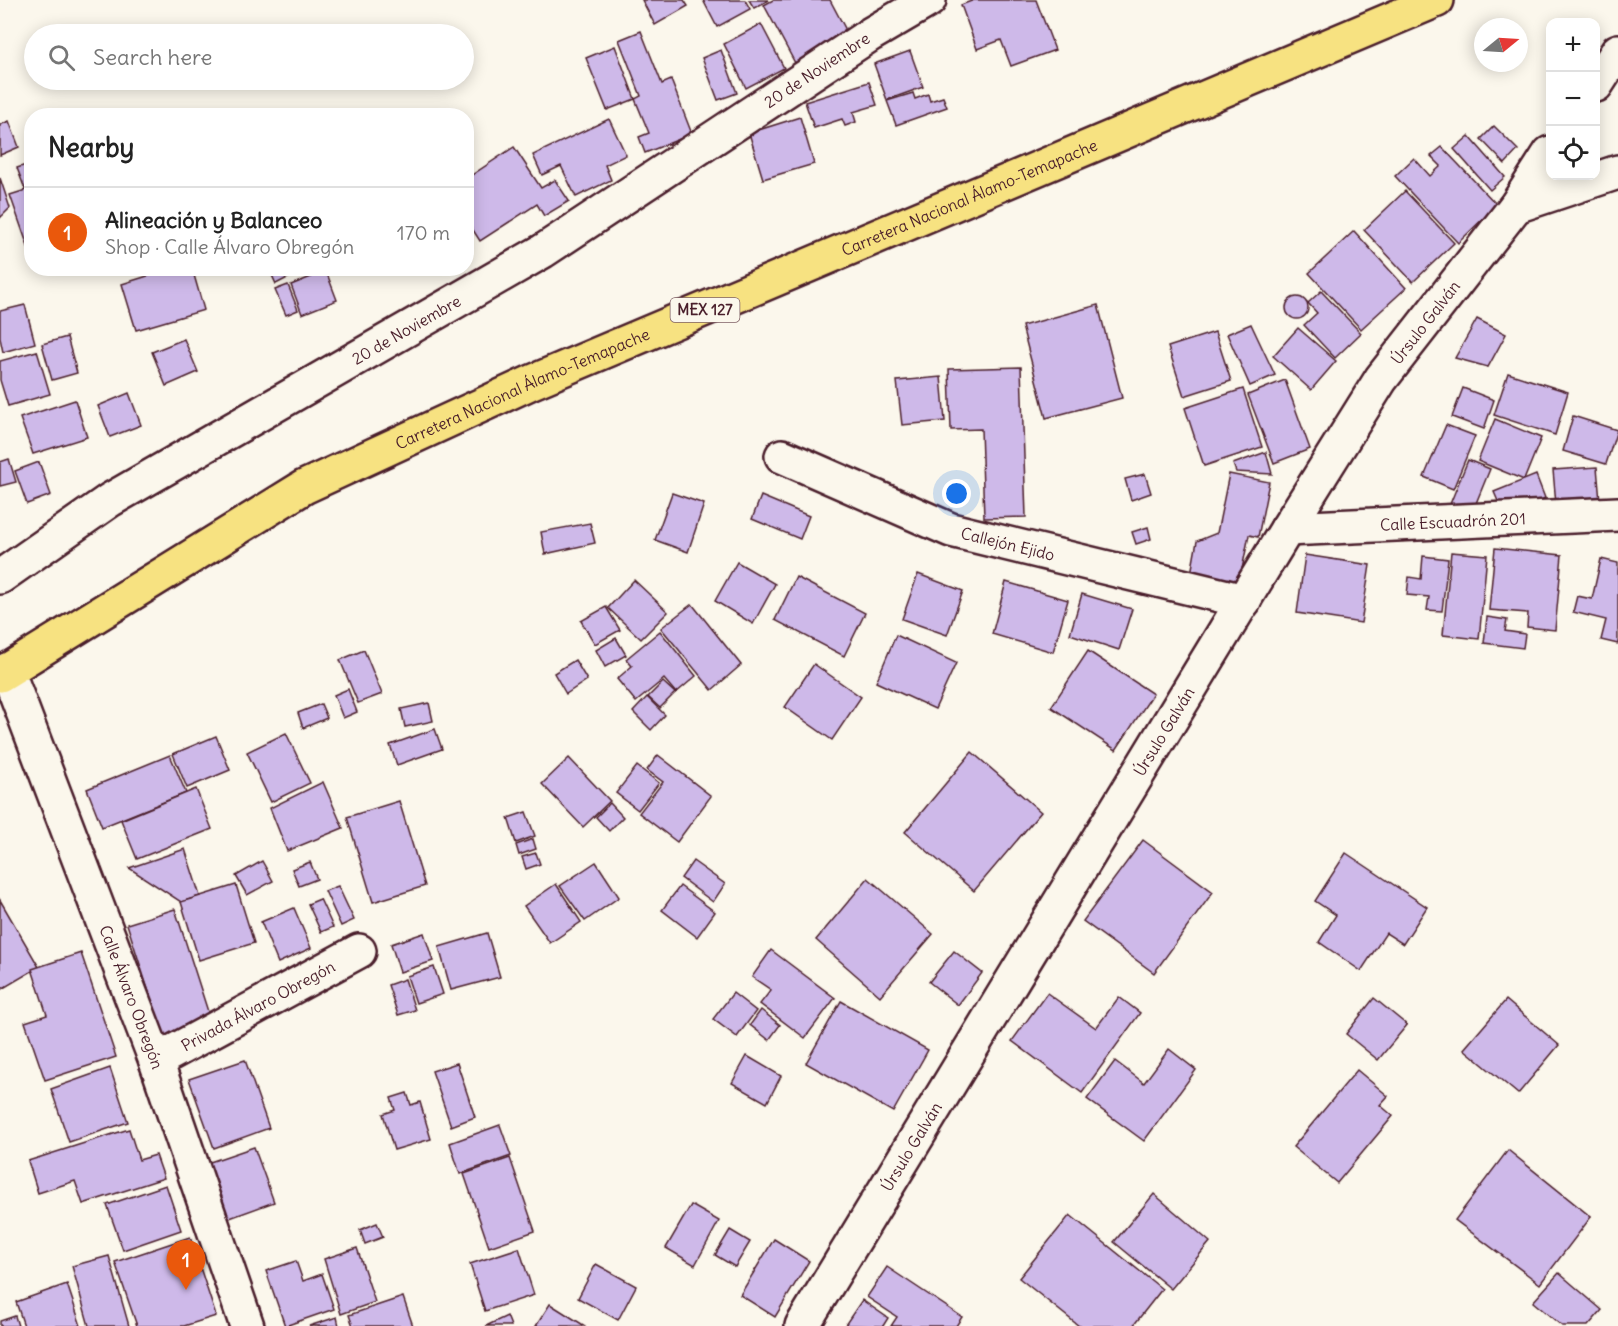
<!DOCTYPE html>
<html lang="en">
<head>
<meta charset="utf-8">
<style>
  body { margin:0; font-family:Delius,sans-serif; background:#f2f2f2; color:#222 }
  .controls { position:absolute; right:18px; top:18px; display:grid; overflow:hidden; border-radius:12px; box-shadow:0 3px 15px #0003 }
  .controls button { width:54px; height:54px; display:grid; place-items:center; padding:0; border:0; border-bottom:2px solid #e0e0e0; background:#fff; color:#222; font:30px sans-serif }
  .compass { position:absolute; left:1474px; top:18px; width:54px; height:54px; border-radius:50%; background:#fff; box-shadow:0 3px 15px #0003; rotate:72deg }
  .you { position:absolute; left:957px; top:494px; width:21px; height:21px; margin:-15px; border:4px solid #fff; border-radius:50%; background:#1a73e8; box-shadow:0 0 0 9px #1a73e833 }
  .badge { display:grid; place-items:center; width:39px; height:39px; border-radius:50%; background:#ea580c; color:#fff; font-size:20px; font-weight:700 }
  .pin { position:absolute; translate:-50% -50px; filter:drop-shadow(0 2px 3px #0008) }
  .pin::after { content:''; position:absolute; top:32px; width:21px; height:18px; background:inherit; clip-path:polygon(0 0,100% 0,50% 100%) }
  .list { margin:0; padding:0; list-style:none }
  h2 { display:flex; justify-content:space-between; align-items:center; height:78px; margin:0; padding:0 24px; font-size:26px }
  h2 small { font-size:20px; font-weight:400; color:#767676 }
  .list li { display:grid; grid-template-columns:39px 1fr auto; gap:18px; align-items:center; box-sizing:border-box; height:90px; padding:0 24px; border-top:2px solid #e0e0e0 }
  .list b { display:block; font-size:22px; white-space:nowrap }
  .list p { margin:0; font-size:20px; white-space:nowrap; color:#767676 }
  .list em { font-size:20px; font-style:normal; color:#767676 }
  .icon { flex:none; width:33px; height:33px; fill:none; stroke:currentColor; stroke-width:2; stroke-linecap:round; stroke-linejoin:round }
  .map { position:relative; flex:none; width:1618px; height:1326px; overflow:hidden }
  .search { position:absolute; background:#fff; box-shadow:0 3px 15px #0003; left:24px; top:24px; width:450px; height:66px; display:flex; align-items:center; gap:15px; box-sizing:border-box; padding:0 21px; border-radius:33px; color:#767676; font-size:22px }
  .panel { position:absolute; background:#fff; box-shadow:0 3px 15px #0003; left:24px; top:108px; width:450px; height:168px; border-radius:24px }
  .map>svg:first-child { display:block }
</style>
</head>
<body>
<div class="map">
<svg width="1618" height="1326" viewBox="0 0 1618 1326">
  <rect width="100%" height="100%" fill="#fbf7ec"/>
  <filter id="ink" filterUnits="userSpaceOnUse"><feTurbulence type="fractalNoise" baseFrequency=".0167" numOctaves="2"/><feDisplacementMap in="SourceGraphic" scale="12" xChannelSelector="R" yChannelSelector="G"/><feConvolveMatrix kernelMatrix="1 2 1 2 8 2 1 2 1" color-interpolation-filters="sRGB"/></filter>
  <g filter="url(#ink)">
    <g fill="#ceb9e9" stroke="#4a1f2b" stroke-width="1.5">
      <polygon points="642,0 684,0 688,6 655,25"/>
      <polygon points="703,0 745,0 750,9 717,27"/>
      <polygon points="749,0 769,0 754,8"/>
      <polygon points="773,0 830,0 848,34 795,63 764,5"/>
      <polygon points="974,0 1036,0 1055,50 1011,66 1001,40 977,49 961,5"/>
      <polygon points="761,24 784,68 746,88 724,44"/>
      <polygon points="641,31 662,84 671,80 692,134 645,153 639,137 649,133 635,99 641,96 619,40"/>
      <polygon points="615,46 635,99 607,110 586,58"/>
      <polygon points="721,50 737,93 718,100 702,58"/>
      <polygon points="910,51 923,87 887,100 874,64"/>
      <polygon points="869,82 877,105 853,112 856,122 845,126 842,119 814,128 805,102"/>
      <polygon points="913,93 915,99 928,94 930,101 943,97 947,107 896,125 887,101"/>
      <polygon points="800,117 814,164 763,179 749,133"/>
      <polygon points="609,119 626,155 605,165 611,180 576,197 561,166 542,175 533,155"/>
      <polygon points="9,121 19,147 0,155 0,125"/>
      <polygon points="1494,126 1518,150 1505,164 1481,139"/>
      <polygon points="1469,136 1505,177 1490,190 1454,149"/>
      <polygon points="514,147 541,188 555,180 569,201 544,216 537,204 480,241 466,219 466,179"/>
      <polygon points="1442,147 1497,205 1458,243 1395,176 1414,158 1430,176 1441,166 1431,156"/>
      <polygon points="32,163 32,187 25,189 17,168"/>
      <polygon points="0,178 10,208 0,218"/>
      <polygon points="32,188 32,258 10,195"/>
      <polygon points="1405,191 1454,243 1413,282 1364,230"/>
      <polygon points="1354,231 1406,288 1361,329 1309,273"/>
      <polygon points="173,268 192,268 204,310 136,330 122,284"/>
      <polygon points="281,268 307,268 276,284 271,273"/>
      <polygon points="326,271 337,300 302,314 291,285"/>
      <polygon points="288,285 298,310 286,315 275,290"/>
      <polygon points="1321,291 1361,333 1335,358 1304,325 1317,313 1308,303"/>
      <circle cx="1297" cy="308" r="11"/>
      <polygon points="25,305 35,343 3,352 0,338 0,311"/>
      <polygon points="1098,305 1122,398 1046,418 1022,326"/>
      <polygon points="1477,319 1506,334 1488,367 1455,358"/>
      <polygon points="1251,324 1275,375 1250,386 1227,334"/>
      <polygon points="1298,328 1336,361 1311,390 1273,356"/>
      <polygon points="1215,332 1231,381 1184,396 1168,347"/>
      <polygon points="67,337 77,373 52,380 42,344"/>
      <polygon points="184,339 198,372 166,386 152,352"/>
      <polygon points="37,351 50,394 8,406 0,380 0,361"/>
      <polygon points="1021,367 1026,517 984,518 981,429 951,430 949,369"/>
      <polygon points="1508,373 1568,392 1555,435 1494,415"/>
      <polygon points="941,377 945,421 902,425 897,381"/>
      <polygon points="1285,380 1310,449 1274,463 1248,395"/>
      <polygon points="1463,388 1494,400 1484,429 1452,417"/>
      <polygon points="1243,389 1262,447 1204,466 1185,408"/>
      <polygon points="129,393 141,425 110,437 98,406"/>
      <polygon points="75,400 87,437 33,454 20,418"/>
      <polygon points="1573,416 1617,430 1606,464 1563,451"/>
      <polygon points="1495,419 1541,438 1524,480 1478,461"/>
      <polygon points="1446,425 1475,436 1453,489 1424,477"/>
      <polygon points="1266,452 1272,474 1236,472 1233,464"/>
      <polygon points="9,459 16,482 0,486 0,462"/>
      <polygon points="1468,460 1490,469 1472,513 1450,504"/>
      <polygon points="39,462 51,495 27,504 15,471"/>
      <polygon points="1597,467 1600,501 1556,504 1553,470"/>
      <polygon points="1145,474 1151,493 1131,500 1125,479"/>
      <polygon points="1229,474 1269,482 1258,537 1249,535 1239,584 1191,574 1197,541 1217,533"/>
      <polygon points="1536,475 1545,498 1504,515 1494,492"/>
      <polygon points="672,493 704,504 688,552 655,540"/>
      <polygon points="761,496 809,516 800,539 752,519"/>
      <polygon points="590,523 595,543 545,554 541,532"/>
      <polygon points="1148,527 1151,539 1136,544 1132,532"/>
      <polygon points="1495,548 1562,555 1555,630 1527,627 1528,613 1489,610"/>
      <polygon points="1451,552 1487,555 1479,639 1443,635"/>
      <polygon points="1305,555 1370,565 1361,623 1297,613"/>
      <polygon points="1423,556 1448,559 1442,611 1427,610 1429,597 1407,595 1409,577 1421,579"/>
      <polygon points="1601,559 1618,563 1618,644 1601,640 1606,620 1573,612 1577,596 1592,599"/>
      <polygon points="737,562 775,584 753,624 715,601"/>
      <polygon points="918,574 963,591 947,635 902,619"/>
      <polygon points="796,577 865,613 844,656 775,620"/>
      <polygon points="634,580 668,612 641,639 608,608"/>
      <polygon points="1006,582 1068,600 1053,652 992,634"/>
      <polygon points="1082,594 1132,609 1119,650 1070,634"/>
      <polygon points="692,604 741,665 712,690 661,628"/>
      <polygon points="606,607 620,630 595,644 581,621"/>
      <polygon points="1487,617 1507,620 1505,631 1525,634 1523,648 1484,643"/>
      <polygon points="660,631 696,676 676,693 664,679 636,702 617,679 632,666 626,659"/>
      <polygon points="896,635 956,663 935,709 876,682"/>
      <polygon points="616,638 626,655 605,667 596,650"/>
      <polygon points="364,650 382,694 358,703 340,660"/>
      <polygon points="1088,651 1153,694 1116,750 1051,707"/>
      <polygon points="575,660 587,680 566,694 554,673"/>
      <polygon points="814,664 861,697 832,740 785,707"/>
      <polygon points="663,682 675,693 660,708 648,697"/>
      <polygon points="348,689 357,712 343,718 334,695"/>
      <polygon points="647,697 665,715 651,730 633,712"/>
      <polygon points="429,703 433,721 405,727 401,709"/>
      <polygon points="321,704 327,718 303,728 298,713"/>
      <polygon points="435,729 442,749 397,765 390,745"/>
      <polygon points="286,733 310,783 271,802 247,752"/>
      <polygon points="216,736 230,770 187,788 173,754"/>
      <polygon points="972,752 1041,812 974,891 905,832"/>
      <polygon points="170,755 186,793 102,827 87,789"/>
      <polygon points="658,755 711,796 677,842 639,813 663,782 647,770"/>
      <polygon points="569,758 610,801 583,827 542,784"/>
      <polygon points="637,766 659,783 638,810 616,793"/>
      <polygon points="323,782 343,828 287,851 270,808"/>
      <polygon points="196,789 212,829 137,859 121,820"/>
      <polygon points="399,801 425,886 373,902 347,817"/>
      <polygon points="610,803 623,817 609,831 596,817"/>
      <polygon points="526,812 535,836 516,843 508,818"/>
      <polygon points="533,839 536,849 519,855 516,845"/>
      <polygon points="1143,840 1213,892 1154,973 1083,921"/>
      <polygon points="185,849 200,896 181,902 129,868"/>
      <polygon points="536,853 540,864 526,869 522,857"/>
      <polygon points="1346,853 1427,907 1403,944 1386,933 1361,971 1319,942 1336,915 1315,901"/>
      <polygon points="262,861 273,881 247,895 236,876"/>
      <polygon points="693,861 725,884 713,902 681,878"/>
      <polygon points="310,862 317,879 299,886 292,869"/>
      <polygon points="596,862 619,897 585,921 560,886"/>
      <polygon points="868,878 933,934 880,996 816,940"/>
      <polygon points="556,884 581,922 550,943 524,906"/>
      <polygon points="236,885 254,943 199,960 181,902"/>
      <polygon points="338,886 354,920 341,926 325,891"/>
      <polygon points="680,886 715,912 697,937 662,910"/>
      <polygon points="320,899 333,927 321,932 308,904"/>
      <polygon points="0,900 39,967 0,990"/>
      <polygon points="294,908 311,948 278,963 261,922"/>
      <polygon points="175,909 211,1021 163,1036 127,924"/>
      <polygon points="424,933 433,961 400,972 391,944"/>
      <polygon points="487,933 500,977 451,990 439,947"/>
      <polygon points="771,950 835,998 805,1038 760,1004 771,990 752,977"/>
      <polygon points="954,951 982,973 958,1005 929,982"/>
      <polygon points="81,953 116,1057 45,1080 25,1022 47,1015 32,969"/>
      <polygon points="434,967 443,994 416,1003 407,976"/>
      <polygon points="405,979 415,1010 398,1015 388,985"/>
      <polygon points="733,993 756,1011 737,1037 713,1019"/>
      <polygon points="1047,993 1096,1028 1119,997 1140,1013 1082,1093 1012,1041"/>
      <polygon points="1374,998 1407,1025 1378,1060 1346,1034"/>
      <polygon points="1506,1000 1559,1045 1518,1094 1464,1049"/>
      <polygon points="841,1001 928,1050 893,1112 806,1063"/>
      <polygon points="761,1010 780,1025 769,1040 750,1025"/>
      <polygon points="1169,1049 1196,1070 1144,1141 1087,1099 1115,1061 1144,1083"/>
      <polygon points="747,1056 781,1076 767,1103 732,1083"/>
      <polygon points="245,1060 269,1128 214,1148 189,1079"/>
      <polygon points="457,1063 475,1117 451,1126 432,1071"/>
      <polygon points="110,1068 128,1122 69,1142 51,1089"/>
      <polygon points="1357,1070 1388,1096 1380,1105 1393,1116 1337,1183 1293,1147"/>
      <polygon points="407,1093 411,1105 420,1102 431,1139 394,1150 383,1114 395,1110 391,1098"/>
      <polygon points="500,1125 511,1156 460,1174 450,1143"/>
      <polygon points="129,1129 139,1160 156,1155 164,1178 83,1204 75,1181 38,1193 28,1161"/>
      <polygon points="254,1147 274,1202 227,1219 207,1163"/>
      <polygon points="1508,1150 1591,1217 1540,1284 1455,1220"/>
      <polygon points="510,1158 535,1231 489,1247 464,1174"/>
      <polygon points="166,1185 181,1230 123,1250 107,1205"/>
      <polygon points="1154,1194 1210,1242 1171,1289 1114,1242"/>
      <polygon points="691,1205 719,1221 695,1265 666,1248"/>
      <polygon points="1070,1215 1162,1289 1133,1326 1079,1326 1019,1278"/>
      <polygon points="377,1223 383,1237 365,1244 360,1230"/>
      <polygon points="730,1230 750,1242 735,1267 715,1255"/>
      <polygon points="190,1237 216,1316 184,1326 137,1326 115,1262"/>
      <polygon points="774,1239 809,1261 775,1317 740,1295"/>
      <polygon points="357,1248 375,1302 341,1314 324,1259"/>
      <polygon points="519,1248 534,1295 485,1311 470,1264"/>
      <polygon points="109,1256 129,1326 89,1326 72,1266"/>
      <polygon points="296,1261 303,1281 322,1274 334,1309 285,1326 266,1271"/>
      <polygon points="596,1264 636,1286 618,1320 578,1298"/>
      <polygon points="887,1267 962,1317 956,1326 891,1326 897,1317 867,1297"/>
      <polygon points="1559,1273 1602,1310 1588,1326 1562,1326 1533,1302"/>
      <polygon points="67,1284 81,1326 24,1326 16,1302"/>
      <polygon points="403,1297 413,1326 353,1326 349,1315"/>
      <polygon points="862,1300 888,1318 883,1326 845,1325"/>
      <polygon points="550,1304 585,1326 536,1326"/>
      <polygon points="15,1316 18,1326 0,1326 0,1321"/>
      <polygon points="507,1316 511,1326 486,1326"/>
      <polygon points="337,1317 339,1326 309,1326"/>
    </g>
    <g fill="none" stroke-linecap="round" stroke-linejoin="round">
      <defs>
        <g id="street">
          <polyline points="1596,85 1618,51"/>
          <polyline points="1516,206 1618,172"/>
          <path id="s1" d="M782,456L951,530L1244,601"/>
          <path id="s2" d="M1287,529L1618,514"/>
          <path id="s3" d="M0,577L110,500L543,251L871,34L929,0"/>
          <path id="s4" d="M7,670L156,1061L247,1326"/>
          <path id="s5" d="M156,1061L359,951"/>
          <path id="s6" d="M802,1326L1287,529L1381,379L1516,206L1550,153"/>
        </g>
        <g id="primary">
          <path id="s7" d="M0,675L304,487L532,382L1437,0"/>
        </g>
      </defs>
      <use href="#street" stroke="#4a1f2b" stroke-width="38"/>
      <use href="#primary" stroke="#4a1f2b" stroke-width="38"/>
      <use href="#street" stroke="#fbf7ec" stroke-width="33"/>
      <use href="#primary" stroke="#f7e281" stroke-width="33"/>
    </g>
  </g>
  <g text-anchor="middle" stroke-width="4.5" stroke-linejoin="round" paint-order="stroke">
    <rect fill="#fbf7ec" stroke="#7f6065" stroke-width="1.5" x="670.5" y="298" width="69" height="24" rx="4.5"/>
    <g font-size="15" font-weight="bold" fill="#4a1f2b">
      <text x="705" y="315">MEX 127</text>
    </g>
    <g font-size="16" fill="#4a1f2b" stroke="#fbf7ec">
      <text dy="6" stroke="none"><textPath href="#s3" startOffset="962">20 de Noviembre</textPath></text>
      <text dy="6" stroke="none"><textPath href="#s7" startOffset="1083">Carretera Nacional Álamo-Temapache</textPath></text>
      <text dy="6" stroke="none"><textPath href="#s6" startOffset="1182">Úrsulo Galván</textPath></text>
      <text dy="6" stroke="none"><textPath href="#s3" startOffset="476">20 de Noviembre</textPath></text>
      <text dy="6" stroke="none"><textPath href="#s7" startOffset="597">Carretera Nacional Álamo-Temapache</textPath></text>
      <text dy="6" stroke="none"><textPath href="#s2" startOffset="166">Calle Escuadrón 201</textPath></text>
      <text dy="6" stroke="none"><textPath href="#s1" startOffset="243">Callejón Ejido</textPath></text>
      <text dy="6" stroke="none"><textPath href="#s6" startOffset="696">Úrsulo Galván</textPath></text>
      <text dy="6" stroke="none"><textPath href="#s4" startOffset="350">Calle Álvaro Obregón</textPath></text>
      <text dy="6" stroke="none"><textPath href="#s5" startOffset="116">Privada Álvaro Obregón</textPath></text>
      <text dy="6" stroke="none"><textPath href="#s6" startOffset="210">Úrsulo Galván</textPath></text>
    </g>
  </g>
</svg>
<div class="controls">
<button>+</button>
<button>−</button>
<button><svg class="icon" aria-label="locate" viewBox="0 0 24 24"><circle cx="12" cy="12" r="6"/><path d="M12 2v4M12 18v4M2 12h4M18 12h4"/></svg></button>
</div>
<svg class="compass" viewBox="-18 -18 36 36"><path d="M0-13l5 13h-10z" fill="#e53935"/><path d="M0 13l5-13h-10z" fill="#767676"/></svg>
<div class="you"></div>
<div class="pin badge" style="left:186px;top:1290px">1</div>
<div class="search"><svg class="icon" aria-label="search" viewBox="0 0 24 24"><circle cx="10" cy="10" r="6"/><path d="M15 15l6 6"/></svg>Search here</div>
<section class="panel">
<h2>Nearby<small></small></h2>
<ul class="list">
<li><span class="badge">1</span><div><b>Alineación y Balanceo</b><p>Shop · Calle Álvaro Obregón</p></div><em>170 m</em></li>
</ul>
</section>
</div>
</body>
</html>
